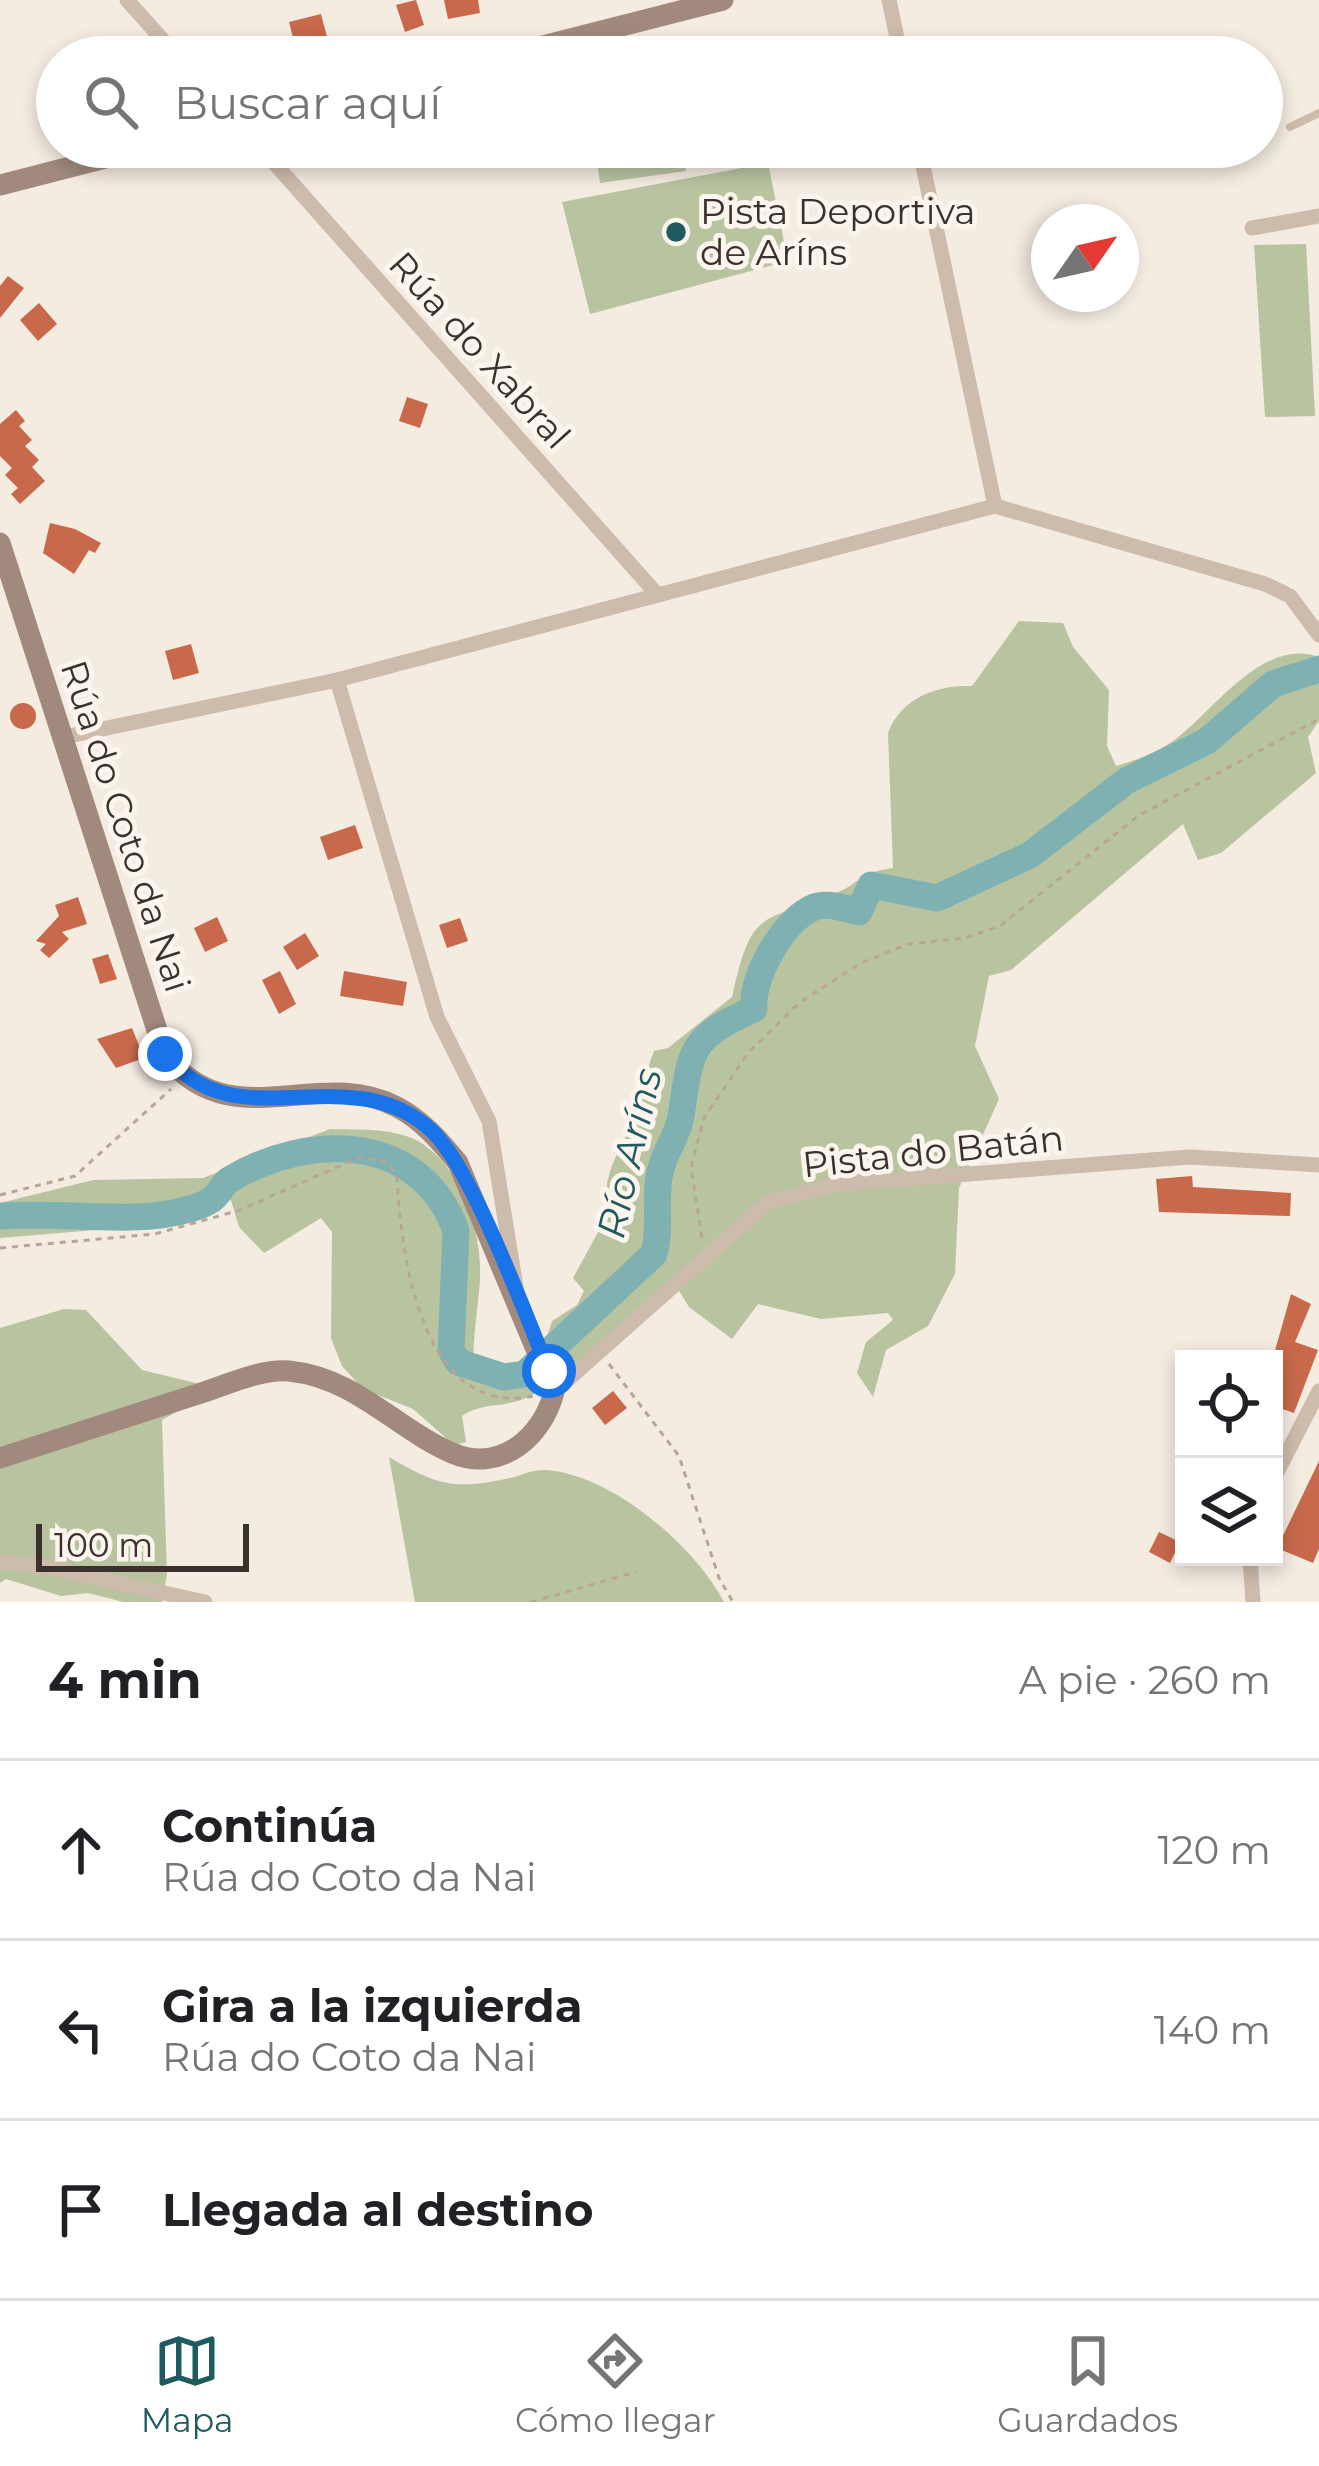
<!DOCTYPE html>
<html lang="es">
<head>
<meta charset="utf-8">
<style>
  body { margin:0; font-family:Montserrat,sans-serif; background:#f2f2f2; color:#202124 }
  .controls { position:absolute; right:36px; bottom:36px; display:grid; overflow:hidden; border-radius:0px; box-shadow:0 6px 18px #0003 }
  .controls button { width:108px; height:108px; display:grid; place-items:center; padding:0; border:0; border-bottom:3px solid #e0e0e0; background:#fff; color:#202124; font:60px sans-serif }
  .compass { position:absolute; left:1031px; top:204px; width:108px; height:108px; border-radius:50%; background:#fff; box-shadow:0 6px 18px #0003; rotate:56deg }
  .scale { position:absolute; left:36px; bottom:30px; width:213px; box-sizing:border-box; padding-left:12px; border:6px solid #3b302b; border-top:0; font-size:33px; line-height:42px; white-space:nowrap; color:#3b302b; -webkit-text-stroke:9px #fbf5ee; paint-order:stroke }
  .stop { position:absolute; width:36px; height:36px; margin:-27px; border:9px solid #1a73e8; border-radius:50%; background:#fff }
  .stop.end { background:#1a73e8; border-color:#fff; box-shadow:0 3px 12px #0008 }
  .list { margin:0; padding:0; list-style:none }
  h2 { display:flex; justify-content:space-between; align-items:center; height:156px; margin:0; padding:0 48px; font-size:51px }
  h2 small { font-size:39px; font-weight:400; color:#757577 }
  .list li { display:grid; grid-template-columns:78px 1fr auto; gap:36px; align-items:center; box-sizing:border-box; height:180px; padding:0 48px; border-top:3px solid #e0e0e0 }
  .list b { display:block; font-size:45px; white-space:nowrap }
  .list p { margin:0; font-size:39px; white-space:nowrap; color:#757577 }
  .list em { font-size:39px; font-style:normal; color:#757577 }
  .icon { flex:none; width:66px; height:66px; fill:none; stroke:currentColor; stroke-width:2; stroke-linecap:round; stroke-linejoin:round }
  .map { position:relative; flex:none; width:1319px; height:1602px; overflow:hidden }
  .search { position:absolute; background:#fff; box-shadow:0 6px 18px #0003; left:36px; right:36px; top:36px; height:132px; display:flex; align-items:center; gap:30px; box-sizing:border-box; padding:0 42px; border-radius:66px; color:#757577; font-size:45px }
  .sheet { height:696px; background:#fff }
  nav { display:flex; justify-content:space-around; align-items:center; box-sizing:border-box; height:168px; border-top:3px solid #e0e0e0; background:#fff; font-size:33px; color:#757577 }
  nav a { display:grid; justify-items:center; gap:6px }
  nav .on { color:#1f5a5e }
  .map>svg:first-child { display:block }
</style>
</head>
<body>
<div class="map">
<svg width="1319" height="1602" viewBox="0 0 1319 1602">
  <rect width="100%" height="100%" fill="#f4ebe1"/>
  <g fill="#b8c4a0">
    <polygon points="595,147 682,147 686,171 600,183"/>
    <polygon points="768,163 788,261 590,314 562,202"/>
    <polygon points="1306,244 1315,416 1265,417 1254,245"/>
    <path d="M1019,621L1063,623L1073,647L1109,690L1107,746L1116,766C1137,760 1159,752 1177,738C1214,710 1263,637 1319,657V721L1308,737L1316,773L1221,853L1198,860L1183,824L1011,970L989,976L975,1046L999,1099L959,1188L955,1274L928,1326L886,1350L873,1397L857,1373L866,1342L893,1320L888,1313L821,1319L758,1304L732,1339L689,1307L679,1291L570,1369L556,1362L546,1340L552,1321L577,1305L584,1291L573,1278L608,1214C599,1168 626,1147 639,1107C646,1088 646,1070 654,1051L668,1048L732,997C752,908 758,924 836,893C863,882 856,873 893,868L888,733C902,697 937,685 972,686Z"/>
    <path d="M330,1129C358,1130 398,1127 423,1144C463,1171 482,1232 480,1278C479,1302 472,1342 474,1361L514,1365L528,1356L542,1388C513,1412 486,1399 462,1416L466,1442L454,1445L413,1409L363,1389L342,1366L331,1338L332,1232L321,1218L264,1253L239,1227L231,1200L167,1224L0,1238V1203L93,1180L203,1178Z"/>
    <polygon points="64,1309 86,1310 142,1370 196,1383 189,1405 162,1420 167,1574 162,1602 123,1602 88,1593 61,1596 6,1579 0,1583 0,1328"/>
    <path d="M389,1457C438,1486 455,1490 510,1478C522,1475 534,1469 546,1470C611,1474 695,1546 724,1602H415Z"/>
  </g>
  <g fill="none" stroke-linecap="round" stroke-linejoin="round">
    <path stroke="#7fb0b2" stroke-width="27" d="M0,1216C51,1212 123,1222 167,1214C179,1212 201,1207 211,1200C219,1195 222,1185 229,1180C308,1132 421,1132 456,1231L451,1350L458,1362L504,1377L525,1374L654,1254C662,1225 653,1196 661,1169C665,1151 678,1135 681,1116C691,1049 689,1038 754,1009C751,978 781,925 810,909C826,901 843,908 859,912L871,885L937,898L1030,855L1126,781L1207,741L1273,684L1319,669"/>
  </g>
  <g fill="#c8694b">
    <polygon points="416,0 424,25 405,32 396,5"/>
    <polygon points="444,0 478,0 480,13 448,19"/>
    <polygon points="321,14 331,52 298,57 289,22"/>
    <polygon points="8,276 24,288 0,318 0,286"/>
    <polygon points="39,303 57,324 38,341 20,320"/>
    <polygon points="407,397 428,404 420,428 399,421"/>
    <polygon points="16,410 25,421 19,426 32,440 25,446 39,460 32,467 45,481 20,504 11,494 18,488 5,475 12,468 0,456 0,424"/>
    <polygon points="50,523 75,529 101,543 95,553 89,550 74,574 43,553"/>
    <polygon points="191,644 199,673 173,680 165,651"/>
    <circle cx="23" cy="716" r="13"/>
    <polygon points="355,825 363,848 328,860 320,837"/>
    <polygon points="78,897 87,924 62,932 69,939 49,958 40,950 46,944 36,941 59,916 55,905"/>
    <polygon points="217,917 228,941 205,952 194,928"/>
    <polygon points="460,918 468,941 447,948 439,925"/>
    <polygon points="305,933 319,956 297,970 283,947"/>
    <polygon points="108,954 117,979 100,984 92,959"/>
    <polygon points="280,971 296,1004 279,1014 262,980"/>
    <polygon points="344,971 407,982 403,1006 340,996"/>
    <polygon points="132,1028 144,1058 116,1068 97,1039"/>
    <polygon points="1192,1176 1193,1187 1291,1193 1290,1216 1159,1212 1156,1179"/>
    <polygon points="1291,1294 1311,1304 1295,1342 1318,1350 1294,1413 1274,1406 1274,1354"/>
    <polygon points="613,1391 627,1408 605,1425 592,1408"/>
    <polygon points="1319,1461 1319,1549 1313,1563 1277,1548"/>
    <polygon points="1159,1532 1180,1542 1170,1563 1149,1552"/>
  </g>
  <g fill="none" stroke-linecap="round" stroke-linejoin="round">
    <g stroke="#b9a596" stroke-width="3" stroke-dasharray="6 6" stroke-linecap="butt">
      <polyline points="0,1195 75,1176 171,1089"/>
      <polyline points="702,1238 691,1167 704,1118 748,1053 799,1003 859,964 908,944 965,938 1000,926 1138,816 1319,719"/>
      <path d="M0,1248L155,1234L240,1210L360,1157L387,1162L397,1177C401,1258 422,1419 534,1396"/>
      <polyline points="609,1364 679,1456 719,1578 733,1602"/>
      <polyline points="531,1602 636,1572"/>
    </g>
    <polyline stroke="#cdbbac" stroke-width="8" points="1290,127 1319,113"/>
    <g stroke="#cdbbac" stroke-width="15">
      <polyline points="127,0 178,57"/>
      <polyline points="889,0 901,57"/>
      <polyline points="260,147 655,592"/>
      <polyline points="919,147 995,506"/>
      <polyline points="1252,228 1319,216"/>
      <polyline points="337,680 437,1017 489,1121 516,1287"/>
      <polyline points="64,737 337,680 995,506 1265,584 1290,596 1319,635"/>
      <polyline points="554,1392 768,1202 839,1184 1190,1157 1319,1165"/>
      <polyline points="1274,1478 1319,1391"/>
      <polyline points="1250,1557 1253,1602"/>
      <polyline points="0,1562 38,1565 205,1602"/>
    </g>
    <g stroke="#a18a7d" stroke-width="21">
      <polyline points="500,57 723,0"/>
      <polyline points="0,185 148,147"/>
      <path d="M0,543L165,1055C232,1139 318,1065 397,1107C422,1120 440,1141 458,1163L554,1392C543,1436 501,1474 452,1453C395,1428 356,1378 289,1371C263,1368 226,1385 201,1393C134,1415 67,1437 0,1458"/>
    </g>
  </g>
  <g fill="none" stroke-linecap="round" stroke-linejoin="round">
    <path stroke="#1a73e8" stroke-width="15" d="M165,1054C236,1145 350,1053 433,1132C473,1171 525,1314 549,1371"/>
  </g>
  <circle fill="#1f5a5e" stroke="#fbf5ee" stroke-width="4.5" cx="676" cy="232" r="12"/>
  <g text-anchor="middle" stroke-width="10" stroke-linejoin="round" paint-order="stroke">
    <g font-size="36" fill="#3b302b" stroke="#fbf5ee" text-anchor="start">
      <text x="700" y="224">Pista Deportiva<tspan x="700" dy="41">de Aríns</tspan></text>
    </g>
    <g font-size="36" fill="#3b302b" stroke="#fbf5ee">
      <text transform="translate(480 350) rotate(48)" y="13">Rúa do Xabral</text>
      <text transform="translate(126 826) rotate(72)" y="13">Rúa do Coto da Nai</text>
      <text transform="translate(933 1151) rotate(-6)" y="13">Pista do Batán</text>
    </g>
    <g font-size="39" font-style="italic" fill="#1f5a5e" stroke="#fbf5ee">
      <text transform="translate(629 1153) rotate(-77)" y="14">Río Aríns</text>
    </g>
  </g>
</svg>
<div class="controls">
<button><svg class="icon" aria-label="locate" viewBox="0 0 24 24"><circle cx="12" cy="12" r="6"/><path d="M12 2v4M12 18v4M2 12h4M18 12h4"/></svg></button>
<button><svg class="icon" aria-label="layers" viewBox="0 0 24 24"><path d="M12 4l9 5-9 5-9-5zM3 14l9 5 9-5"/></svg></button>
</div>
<svg class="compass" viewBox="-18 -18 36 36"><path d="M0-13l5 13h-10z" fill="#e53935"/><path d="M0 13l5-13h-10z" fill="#757577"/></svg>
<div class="scale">100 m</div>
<div class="stop" style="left:549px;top:1371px"></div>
<div class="stop end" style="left:165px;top:1054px"></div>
<div class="search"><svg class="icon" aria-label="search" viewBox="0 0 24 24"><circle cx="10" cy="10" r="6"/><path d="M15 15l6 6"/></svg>Buscar aquí</div>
</div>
<section class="sheet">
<h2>4 min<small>A pie · 260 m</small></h2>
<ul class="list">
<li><svg class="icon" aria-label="ahead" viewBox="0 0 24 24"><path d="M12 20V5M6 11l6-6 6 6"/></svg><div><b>Continúa</b><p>Rúa do Coto da Nai</p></div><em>120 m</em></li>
<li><svg class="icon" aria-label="left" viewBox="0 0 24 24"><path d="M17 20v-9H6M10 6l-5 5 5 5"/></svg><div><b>Gira a la izquierda</b><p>Rúa do Coto da Nai</p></div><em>140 m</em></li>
<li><svg class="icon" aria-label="arrive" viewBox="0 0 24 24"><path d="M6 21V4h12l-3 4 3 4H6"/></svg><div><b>Llegada al destino</b></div></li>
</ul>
</section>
<nav>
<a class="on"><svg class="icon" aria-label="map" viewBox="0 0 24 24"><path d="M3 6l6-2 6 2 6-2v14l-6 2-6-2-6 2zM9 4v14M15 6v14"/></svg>Mapa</a>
<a><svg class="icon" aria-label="directions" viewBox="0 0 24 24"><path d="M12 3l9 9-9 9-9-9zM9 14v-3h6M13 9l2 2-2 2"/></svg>Cómo llegar</a>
<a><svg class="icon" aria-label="saved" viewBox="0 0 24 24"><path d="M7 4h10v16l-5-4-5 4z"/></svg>Guardados</a>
</nav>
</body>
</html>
